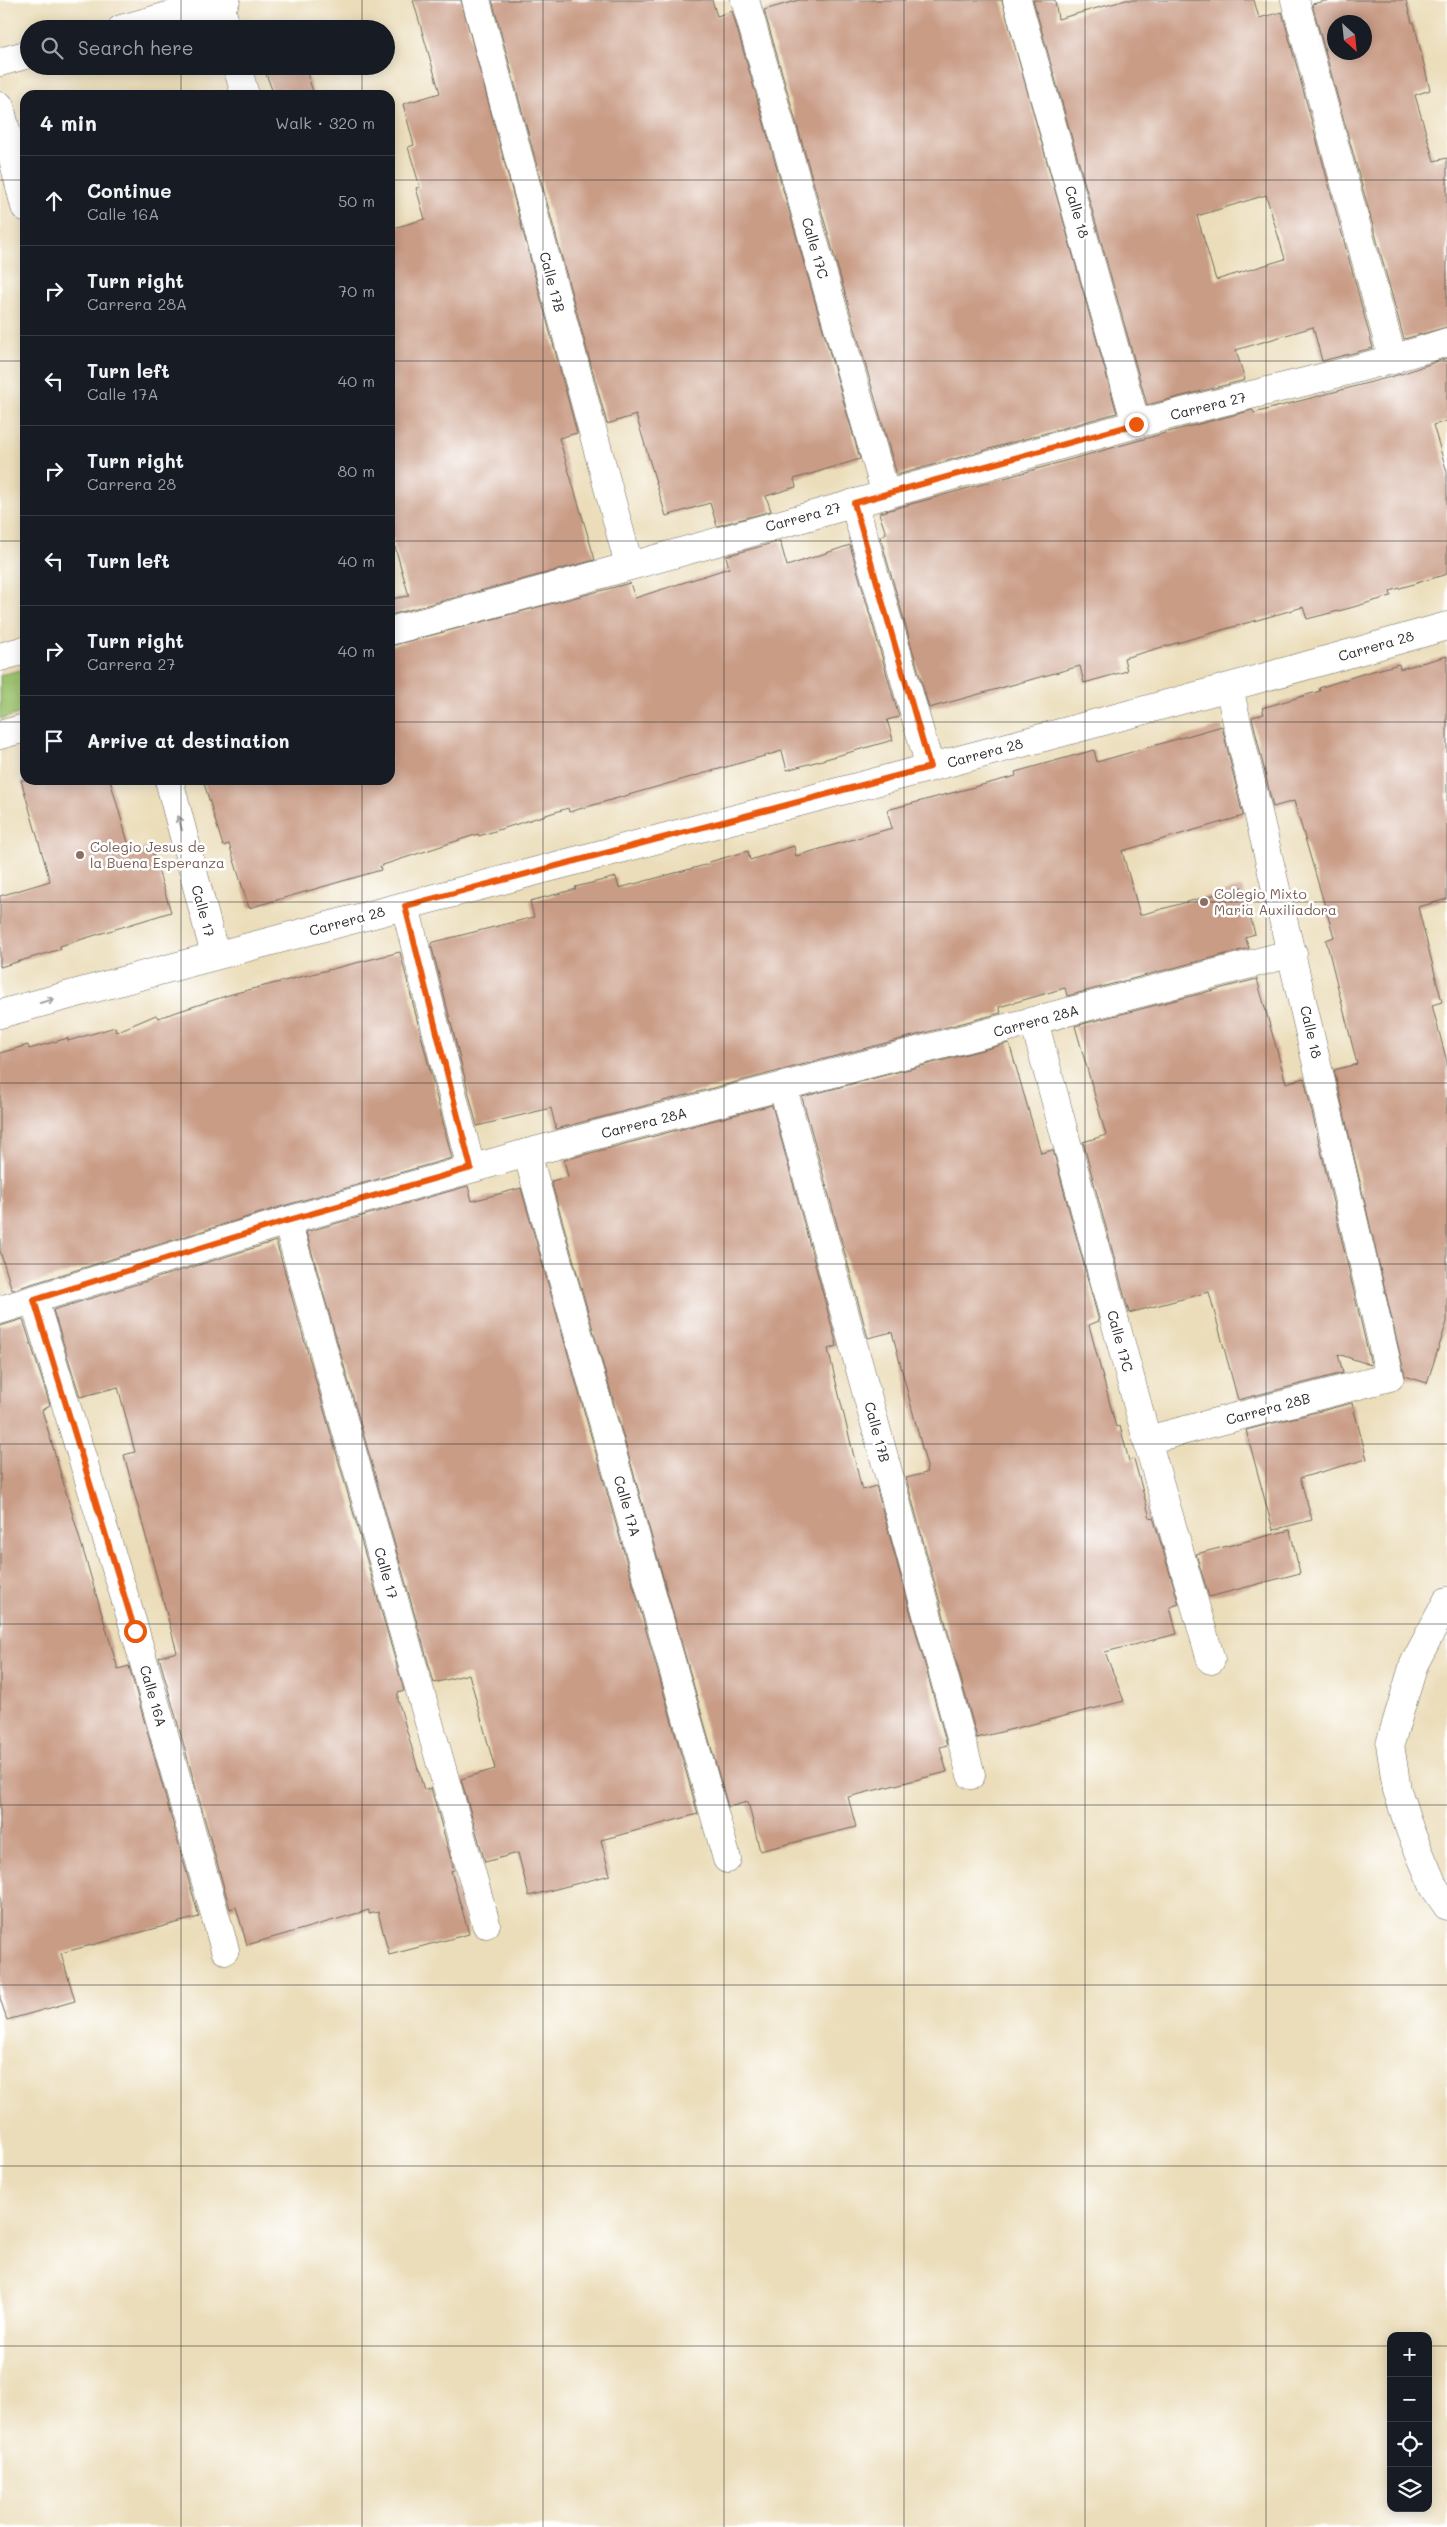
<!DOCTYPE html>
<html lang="en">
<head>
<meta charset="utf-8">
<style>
  body { margin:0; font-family:Mali,sans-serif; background:#242831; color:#f1f3f6 }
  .controls { position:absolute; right:15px; bottom:15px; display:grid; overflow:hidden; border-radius:10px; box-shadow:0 2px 12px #0003 }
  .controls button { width:45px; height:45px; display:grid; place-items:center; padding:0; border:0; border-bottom:1px solid #363941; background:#171b24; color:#f1f3f6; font:25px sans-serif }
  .compass { position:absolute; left:1327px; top:15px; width:45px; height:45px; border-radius:50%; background:#171b24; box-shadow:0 2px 12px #0003; rotate:153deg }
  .stop { position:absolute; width:15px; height:15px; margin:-11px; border:4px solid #ea580c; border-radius:50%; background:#fff }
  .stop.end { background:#ea580c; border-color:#fff; box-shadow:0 1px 5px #0008 }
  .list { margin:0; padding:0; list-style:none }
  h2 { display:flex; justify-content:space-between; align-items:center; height:65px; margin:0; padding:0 20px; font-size:21px }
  h2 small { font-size:16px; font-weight:400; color:#9ea1a6 }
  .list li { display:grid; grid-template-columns:32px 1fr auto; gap:15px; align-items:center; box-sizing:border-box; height:90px; padding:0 20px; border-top:1px solid #363941 }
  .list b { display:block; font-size:19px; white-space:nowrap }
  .list p { margin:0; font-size:16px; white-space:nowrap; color:#9ea1a6 }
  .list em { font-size:16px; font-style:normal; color:#9ea1a6 }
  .icon { flex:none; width:28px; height:28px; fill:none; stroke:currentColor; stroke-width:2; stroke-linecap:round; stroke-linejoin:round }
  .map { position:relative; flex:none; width:1447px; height:2527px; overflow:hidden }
  .search { position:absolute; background:#171b24; box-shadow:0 2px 12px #0003; left:20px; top:20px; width:375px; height:55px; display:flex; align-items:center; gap:12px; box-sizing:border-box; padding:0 18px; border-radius:28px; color:#9ea1a6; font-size:19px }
  .panel { position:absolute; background:#171b24; box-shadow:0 2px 12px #0003; left:20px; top:90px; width:375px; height:695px; border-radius:15px }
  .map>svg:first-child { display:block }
</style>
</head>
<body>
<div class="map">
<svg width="1447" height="2527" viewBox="0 0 1447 2527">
  <rect width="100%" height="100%" fill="#fff"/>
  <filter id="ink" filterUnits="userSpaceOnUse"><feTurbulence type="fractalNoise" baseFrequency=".02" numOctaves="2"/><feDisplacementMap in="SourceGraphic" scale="10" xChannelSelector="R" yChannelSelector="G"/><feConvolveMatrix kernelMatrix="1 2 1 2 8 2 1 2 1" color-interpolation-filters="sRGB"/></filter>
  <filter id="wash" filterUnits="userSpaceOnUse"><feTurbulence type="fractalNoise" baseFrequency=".0096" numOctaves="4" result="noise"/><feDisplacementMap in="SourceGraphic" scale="20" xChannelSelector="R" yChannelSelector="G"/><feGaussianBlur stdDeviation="1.12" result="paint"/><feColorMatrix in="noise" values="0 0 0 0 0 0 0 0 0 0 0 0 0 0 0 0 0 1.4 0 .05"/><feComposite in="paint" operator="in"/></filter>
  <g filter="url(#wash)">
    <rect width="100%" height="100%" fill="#ebddb9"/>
    <polygon fill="#9cc36f" stroke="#64774d" points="25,669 25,712 0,719 0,675"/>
    <g id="blocks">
      <g fill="#c99c86" fill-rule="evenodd">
        <polygon points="413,0 461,0 577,433 559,438 595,560 390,615 390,599 409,596 390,529 390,229 425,219 416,188 420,187 408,147 414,145 403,104 440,93"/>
        <polygon points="492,0 712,0 717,16 732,11 860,459 794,479 796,487 766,496 771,511 717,526 710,503 666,516 636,415 607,424"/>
        <polygon points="799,0 1002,0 1117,413 897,475 764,10"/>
        <path d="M1033,0H1055L1058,19L1126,0H1254L1259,18L1282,12L1373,348L1322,361L1313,327L1236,350L1245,380L1147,405ZM1266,195L1285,259L1216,280L1197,216Z"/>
        <path d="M1330,0H1406L1412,23L1414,22L1430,90L1415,95L1434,161L1447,158V327L1404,339L1312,4ZM1334,22H1364V52H1334Z"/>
        <polygon points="263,66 305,66 314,95 274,95"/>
        <polygon points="1447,358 1447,421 1433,425 1447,472 1447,574 1390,591 1391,596 1350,608 1307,619 1303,607 1124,658 1127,671 1084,683 1080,666 929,708 880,536 886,534 879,513 1176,430 1253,410 1254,413 1398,375"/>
        <polygon points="780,541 787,566 850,545 899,717 887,720 893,740 787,770 782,751 569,812 568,808 479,836 478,834 380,866 381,870 249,908 229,844 223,846 203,780 390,780 390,646 630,583 635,598 729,568 726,556"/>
        <polygon points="1447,656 1447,899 1418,907 1442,1002 1432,1005 1447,1062 1447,1322 1427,1383 1405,1376 1334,1070 1357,1064 1326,940 1334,937 1294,801 1273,807 1252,717 1264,714 1262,708 1320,691 1319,688 1362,674 1399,664 1400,669"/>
        <polygon points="1222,726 1243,816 1122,851 1140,915 1242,887 1255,934 1245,937 1249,948 1067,996 1065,988 999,1007 1001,1013 556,1129 551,1108 477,1126 431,944 434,942 534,917 530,901 576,889 575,887 616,877 619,888 709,864 709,862 748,851 750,860 794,846 796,856 892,828 887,810 1016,776 1015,772 1094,750 1097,762"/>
        <polygon points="21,780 110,780 131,853 151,847 171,912 60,946 61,949 0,967 0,896 50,881"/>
        <polygon points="400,952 452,1158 283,1206 12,1290 0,1251 0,1053 28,1045 29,1049 68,1038 68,1041 115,1027 116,1032 156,1015 158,1018 232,994"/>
        <polygon points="1257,979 1286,1083 1304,1078 1371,1365 1338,1354 1343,1373 1238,1400 1209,1292 1129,1313 1083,1142 1106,1135 1075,1026"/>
        <polygon points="1009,1043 1041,1153 1053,1150 1099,1321 1089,1325 1116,1427 1120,1426 1129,1461 1134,1459 1150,1518 1153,1517 1179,1604 1170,1607 1177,1634 1105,1652 1124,1701 977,1738 906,1478 926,1473 927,1467 892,1332 868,1338 802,1097"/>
        <polygon points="772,1105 837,1346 828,1349 862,1490 876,1486 947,1745 940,1747 947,1772 848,1797 856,1827 760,1851 748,1802 728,1807 551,1181 568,1177 564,1160"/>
        <polygon points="468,1186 472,1201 521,1188 698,1814 601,1840 610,1875 529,1896 518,1853 485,1862 461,1779 495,1769 469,1674 434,1683 306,1232"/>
        <polygon points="276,1241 404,1691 398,1693 398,1700 424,1790 431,1788 454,1870 451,1871 469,1934 389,1955 378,1912 369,1914 369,1910 247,1945 236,1907 230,1909 159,1657 177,1652 124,1455 135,1452 118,1387 80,1397 53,1310"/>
        <polygon points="23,1319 50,1405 42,1410 118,1669 129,1666 199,1917 61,1953 75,2001 7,2020 0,1998 0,1326"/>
        <polygon points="1352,1403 1367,1459 1300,1478 1312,1520 1273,1530 1246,1430"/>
        <polygon points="1290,1530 1300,1573 1209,1597 1196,1554"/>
      </g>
    </g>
  </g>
  <g filter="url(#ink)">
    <use href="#blocks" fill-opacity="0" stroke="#6e695d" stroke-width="1"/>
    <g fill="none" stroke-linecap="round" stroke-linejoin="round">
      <defs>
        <g id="minor">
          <polyline points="476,0 629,565"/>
          <polyline points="745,0 886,495"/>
          <polyline points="1017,0 1136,424"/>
          <polyline points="1295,0 1393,360"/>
          <polyline points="219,2 227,29"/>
          <polyline points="121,29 226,0"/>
          <polyline points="0,62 29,54"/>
          <polyline points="237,66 245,95"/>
          <polyline points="0,106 25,207"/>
          <polyline points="854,503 930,767"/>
          <path d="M390,631C639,566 885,494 1133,425C1237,396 1344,376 1447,342"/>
          <polyline points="0,657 25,650"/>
          <polyline points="0,735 25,728"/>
          <polyline points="169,780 215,955"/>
          <polyline points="405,906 471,1168"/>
          <path d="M0,1014C482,882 967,763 1447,626"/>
          <polyline points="1034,1021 1147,1440 1211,1660"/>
          <polyline points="783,1088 971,1775"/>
          <polyline points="527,1153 727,1859"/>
          <polyline points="287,1221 486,1924"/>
          <polyline points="34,1300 135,1631 225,1950"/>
          <polyline points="0,1310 287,1221 527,1153 1293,953"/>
          <polyline points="1147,1440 1390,1377 1229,688"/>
          <polyline points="1447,1601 1414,1664 1390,1744 1397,1790 1411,1833 1434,1887 1447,1906"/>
        </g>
      </defs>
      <use href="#minor" stroke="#6e695d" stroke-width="29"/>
      <use href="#minor" stroke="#fff" stroke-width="28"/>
    </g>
    <defs><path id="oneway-shaft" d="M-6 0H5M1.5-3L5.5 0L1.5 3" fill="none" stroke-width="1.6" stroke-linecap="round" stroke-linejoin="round" transform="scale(1.25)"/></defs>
    <g stroke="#a0a0a0">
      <use href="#oneway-shaft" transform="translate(180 823) rotate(-105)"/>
      <use href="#oneway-shaft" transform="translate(47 1001) rotate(-15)"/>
    </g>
  </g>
  <g fill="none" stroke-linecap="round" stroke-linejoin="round" filter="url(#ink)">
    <polyline stroke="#ea580c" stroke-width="6" points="135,1631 34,1300 286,1221 471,1168 405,906 930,767 854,503 1136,424"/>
  </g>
  <path fill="none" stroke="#2b2b2b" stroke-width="1" stroke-opacity="0.55" d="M181,0V29M362,0V29M543,0V2527M724,0V2527M904,0V2527M1085,0V2527M1266,0V2527M181,66V95M362,66V95M0,180H25M390,180H1447M0,361H25M390,361H1447M0,541H25M390,541H1447M0,722H25M390,722H1447M181,780V2527M362,780V2527M0,902H1447M0,1083H1447M0,1264H1447M0,1444H1447M0,1624H1447M0,1805H1447M0,1985H1447M0,2166H1447M0,2346H1391M1428,2346H1447"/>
  <g fill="#8d6e63" stroke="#fff" stroke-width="2">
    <circle cx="80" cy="855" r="5"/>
    <circle cx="1204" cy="902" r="5"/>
  </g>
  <g text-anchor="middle" stroke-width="5" stroke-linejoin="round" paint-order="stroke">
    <g font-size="14" fill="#2b2b2b" stroke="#fff">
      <text transform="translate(1077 212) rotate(74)" y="5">Calle 18</text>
      <text transform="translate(815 248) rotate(74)" y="5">Calle 17C</text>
      <text transform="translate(552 282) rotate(75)" y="5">Calle 17B</text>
      <text transform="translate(1208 406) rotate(-14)" y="5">Carrera 27</text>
      <text transform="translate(803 517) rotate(-15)" y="5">Carrera 27</text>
      <text transform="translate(1376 646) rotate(-16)" y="5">Carrera 28</text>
      <text transform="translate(985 753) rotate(-15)" y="5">Carrera 28</text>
      <text transform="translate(203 911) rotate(75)" y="5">Calle 17</text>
      <text transform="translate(347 921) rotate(-15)" y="5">Carrera 28</text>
      <text transform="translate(1036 1021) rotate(-15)" y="5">Carrera 28A</text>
      <text transform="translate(1311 1032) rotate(77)" y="5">Calle 18</text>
      <text transform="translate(644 1123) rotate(-14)" y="5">Carrera 28A</text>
      <text transform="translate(1120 1341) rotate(75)" y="5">Calle 17C</text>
      <text transform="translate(1268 1409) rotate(-15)" y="5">Carrera 28B</text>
      <text transform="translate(877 1432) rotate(75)" y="5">Calle 17B</text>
      <text transform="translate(627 1506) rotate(74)" y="5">Calle 17A</text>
      <text transform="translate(386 1573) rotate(74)" y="5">Calle 17</text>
      <text transform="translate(153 1696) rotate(74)" y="5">Calle 16A</text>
    </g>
    <g font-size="14" fill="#785e54" stroke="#fff" text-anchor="start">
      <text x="90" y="852">Colegio Jesus de<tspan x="90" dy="16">la Buena Esperanza</tspan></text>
      <text x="1214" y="899">Colegio Mixto<tspan x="1214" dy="16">Maria Auxiliadora</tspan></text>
    </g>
  </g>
</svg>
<div class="controls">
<button>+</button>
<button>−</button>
<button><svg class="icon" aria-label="locate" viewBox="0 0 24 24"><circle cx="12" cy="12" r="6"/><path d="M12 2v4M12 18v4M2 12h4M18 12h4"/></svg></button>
<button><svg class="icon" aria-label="layers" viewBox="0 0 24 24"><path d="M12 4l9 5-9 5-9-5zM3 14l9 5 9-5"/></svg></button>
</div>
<svg class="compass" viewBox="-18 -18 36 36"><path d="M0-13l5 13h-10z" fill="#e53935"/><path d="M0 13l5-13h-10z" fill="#9ea1a6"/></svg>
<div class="stop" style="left:135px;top:1631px"></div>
<div class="stop end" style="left:1136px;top:424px"></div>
<div class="search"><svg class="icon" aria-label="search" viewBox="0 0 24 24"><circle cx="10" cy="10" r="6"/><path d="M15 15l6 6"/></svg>Search here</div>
<section class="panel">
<h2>4 min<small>Walk · 320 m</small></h2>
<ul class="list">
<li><svg class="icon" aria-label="ahead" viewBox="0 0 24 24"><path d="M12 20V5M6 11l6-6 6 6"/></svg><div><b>Continue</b><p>Calle 16A</p></div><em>50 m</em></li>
<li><svg class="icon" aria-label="right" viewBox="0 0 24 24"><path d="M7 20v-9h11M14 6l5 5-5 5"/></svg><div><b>Turn right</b><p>Carrera 28A</p></div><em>70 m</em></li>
<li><svg class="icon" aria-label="left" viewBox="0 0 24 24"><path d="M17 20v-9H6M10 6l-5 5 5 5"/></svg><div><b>Turn left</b><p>Calle 17A</p></div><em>40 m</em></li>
<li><svg class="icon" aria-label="right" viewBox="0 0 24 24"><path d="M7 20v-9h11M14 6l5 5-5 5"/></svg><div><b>Turn right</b><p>Carrera 28</p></div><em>80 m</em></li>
<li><svg class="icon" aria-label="left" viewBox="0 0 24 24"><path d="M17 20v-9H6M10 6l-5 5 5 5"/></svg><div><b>Turn left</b></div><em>40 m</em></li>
<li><svg class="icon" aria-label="right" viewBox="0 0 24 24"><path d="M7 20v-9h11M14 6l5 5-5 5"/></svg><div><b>Turn right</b><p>Carrera 27</p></div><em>40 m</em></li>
<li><svg class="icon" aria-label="arrive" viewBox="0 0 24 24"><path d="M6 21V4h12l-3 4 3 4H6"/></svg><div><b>Arrive at destination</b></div></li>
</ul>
</section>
</div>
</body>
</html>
